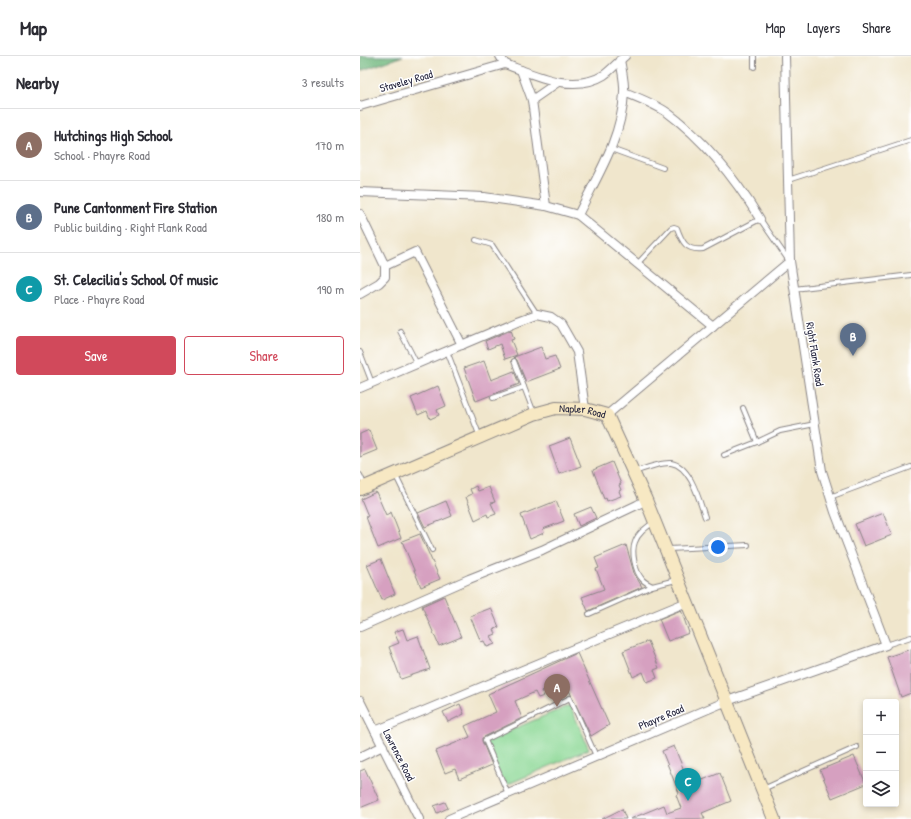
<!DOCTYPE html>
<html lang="en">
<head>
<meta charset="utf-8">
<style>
  body { margin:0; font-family:"Patrick Hand",sans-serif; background:#f2f2f3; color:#2b2b33 }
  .controls { position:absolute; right:12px; bottom:12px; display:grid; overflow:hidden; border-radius:4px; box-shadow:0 2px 6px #0003 }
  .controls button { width:36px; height:36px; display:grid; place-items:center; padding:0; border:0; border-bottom:1px solid #e1e1e2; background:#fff; color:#2b2b33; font:20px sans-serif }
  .you { position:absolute; left:358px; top:491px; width:14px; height:14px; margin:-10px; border:3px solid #fff; border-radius:50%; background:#1a73e8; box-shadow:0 0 0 6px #1a73e833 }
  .badge { display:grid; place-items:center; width:26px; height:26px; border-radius:50%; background:#d1495b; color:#fff; font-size:13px; font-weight:700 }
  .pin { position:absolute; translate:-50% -33px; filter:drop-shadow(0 1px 2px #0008) }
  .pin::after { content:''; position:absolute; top:21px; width:14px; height:12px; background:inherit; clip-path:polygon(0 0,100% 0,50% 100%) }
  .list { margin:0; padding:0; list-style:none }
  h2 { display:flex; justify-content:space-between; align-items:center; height:52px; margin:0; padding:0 16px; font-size:17px }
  h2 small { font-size:13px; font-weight:400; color:#7c7c81 }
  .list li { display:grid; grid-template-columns:26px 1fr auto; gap:12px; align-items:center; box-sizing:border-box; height:72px; padding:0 16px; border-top:1px solid #e1e1e2 }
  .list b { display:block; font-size:15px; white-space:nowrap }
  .list p { margin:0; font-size:13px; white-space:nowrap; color:#7c7c81 }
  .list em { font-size:13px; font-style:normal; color:#7c7c81 }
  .actions { display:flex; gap:8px; padding:12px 16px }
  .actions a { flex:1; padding:9px 0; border:1px solid #d1495b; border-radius:4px; text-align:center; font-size:14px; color:#d1495b }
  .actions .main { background:#d1495b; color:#fff }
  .icon { flex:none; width:22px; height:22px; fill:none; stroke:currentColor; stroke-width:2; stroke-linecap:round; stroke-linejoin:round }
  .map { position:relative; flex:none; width:551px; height:763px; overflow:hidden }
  header { display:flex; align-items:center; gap:24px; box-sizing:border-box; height:56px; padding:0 20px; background:#fff; border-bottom:1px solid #e1e1e2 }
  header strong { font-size:19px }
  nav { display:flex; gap:22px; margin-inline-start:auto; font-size:14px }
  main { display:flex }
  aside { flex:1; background:#fff }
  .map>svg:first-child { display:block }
</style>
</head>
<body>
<header>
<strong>Map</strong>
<nav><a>Map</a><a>Layers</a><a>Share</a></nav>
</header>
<main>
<aside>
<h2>Nearby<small>3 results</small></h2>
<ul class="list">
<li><span class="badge" style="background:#8d6e63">A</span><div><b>Hutchings High School</b><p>School · Phayre Road</p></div><em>170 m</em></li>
<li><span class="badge" style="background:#5c6f8a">B</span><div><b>Pune Cantonment Fire Station</b><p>Public building · Right Flank Road</p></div><em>180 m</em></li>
<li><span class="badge" style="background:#0f9aa8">C</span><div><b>St. Celecilia's School Of music</b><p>Place · Phayre Road</p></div><em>190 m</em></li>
</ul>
<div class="actions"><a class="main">Save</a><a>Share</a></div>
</aside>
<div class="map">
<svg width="551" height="763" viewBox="0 0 551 763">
  <rect width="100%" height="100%" fill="#fff"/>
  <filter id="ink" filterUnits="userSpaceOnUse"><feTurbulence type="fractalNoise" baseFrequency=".025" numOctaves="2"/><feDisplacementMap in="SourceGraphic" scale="8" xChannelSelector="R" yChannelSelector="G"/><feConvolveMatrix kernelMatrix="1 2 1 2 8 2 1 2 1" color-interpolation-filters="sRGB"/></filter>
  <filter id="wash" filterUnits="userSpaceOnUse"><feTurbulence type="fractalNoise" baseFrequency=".012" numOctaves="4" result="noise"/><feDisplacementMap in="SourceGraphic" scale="16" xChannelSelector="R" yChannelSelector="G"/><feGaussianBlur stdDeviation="0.9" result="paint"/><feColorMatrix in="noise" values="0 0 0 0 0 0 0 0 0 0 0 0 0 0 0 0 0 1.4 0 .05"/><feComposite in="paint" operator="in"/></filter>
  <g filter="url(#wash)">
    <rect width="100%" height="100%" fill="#f0e6cc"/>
    <polygon fill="#8cd895" stroke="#577d68" points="210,649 229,693 144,730 125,685"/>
    <polygon fill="#71b87e" stroke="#4a6d5c" points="0,0 43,0 0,15"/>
    <g id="blocks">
      <g fill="#d6a0c0">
        <polygon points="151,274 154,283 151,284 157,299 145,303 140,288 128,293 125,285"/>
        <polygon points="181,291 185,303 195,300 200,313 166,326 157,304 154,301"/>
        <polygon points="124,305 131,324 154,315 159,328 116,345 104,312"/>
        <polygon points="78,330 86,350 77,354 79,359 70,363 67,355 58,359 51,342"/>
        <polygon points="9,374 17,394 0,401 0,378"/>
        <polygon points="210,382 221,410 199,418 189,390"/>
        <polygon points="252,406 261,428 259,429 261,434 259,435 261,440 247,445 246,442 244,443 233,414"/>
        <polygon points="116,430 118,435 129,431 135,446 131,447 136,458 128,461 127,458 115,464 106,441 112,438 110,433"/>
        <polygon points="16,436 26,459 31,456 41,482 18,492 6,461 8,460 1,443"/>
        <polygon points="86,445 92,460 65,471 58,457"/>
        <polygon points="196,445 204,465 183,473 184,477 170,483 161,459"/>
        <polygon points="231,451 236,462 219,470 214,458"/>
        <polygon points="523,457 532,479 504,490 495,468"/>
        <polygon points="60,478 80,523 61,531 42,485"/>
        <polygon points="266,489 274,517 282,531 228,555 222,541 244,533 236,513 239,512 235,502"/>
        <polygon points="21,503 35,538 22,544 7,509"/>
        <polygon points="84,540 101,581 79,590 62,550"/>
        <polygon points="131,552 139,571 134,573 136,578 131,580 135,588 127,591 124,585 121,586 110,560"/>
        <polygon points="321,554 329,577 308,585 299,563"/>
        <polygon points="43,573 47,584 58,580 70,613 41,623 29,591 39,587 34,576"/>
        <polygon points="288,585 299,612 294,614 297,622 287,626 283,616 273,621 263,595"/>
        <polygon points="551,593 551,637 541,641 527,601"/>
        <polygon points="217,597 249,669 231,680 204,624 181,635 184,640 178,642 175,636 155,645 162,662 122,682 122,685 132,709 99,723 95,713 85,717 76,695 110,681 105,670 136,656 128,638"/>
        <polygon points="100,648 104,658 88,666 83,656"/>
        <polygon points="314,690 330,729 360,717 371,745 342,757 345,763 270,763 304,749 307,757 321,752 316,739 319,737 302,695"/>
        <polygon points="494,700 506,728 472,742 460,714"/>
        <polygon points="5,713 19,744 0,752 0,715"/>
        <polygon points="85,746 88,752 77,757 74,750"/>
        <polygon points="262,753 266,763 242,763"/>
      </g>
    </g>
  </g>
  <g filter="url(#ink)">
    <use href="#blocks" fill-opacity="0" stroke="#898484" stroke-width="1"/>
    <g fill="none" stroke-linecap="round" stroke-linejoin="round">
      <defs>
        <g id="lane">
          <polyline points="394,11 394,0"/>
          <polyline points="251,93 303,112"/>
          <polyline points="428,124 551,84"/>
          <polyline points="116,184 132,189 177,258"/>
          <path d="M278,207L311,172L314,171L317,172C322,186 326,195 343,193L400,163L429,205"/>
          <polyline points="434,233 551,219"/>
          <polyline points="40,275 57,308"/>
          <polyline points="87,295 120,381"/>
          <polyline points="0,296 12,327"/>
          <polyline points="154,305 174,357"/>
          <polyline points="133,342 164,331"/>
          <polyline points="383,352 397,386"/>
          <polyline points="364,399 397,386 420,375 455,368"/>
          <path d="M274,416C283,413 301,406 311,407C331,410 339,444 345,461"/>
          <polyline points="0,419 5,430"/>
          <polyline points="36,420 72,494"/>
          <polyline points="470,441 551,411"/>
          <polyline points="309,493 388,489"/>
          <path d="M292,530C289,528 284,526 282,523C275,515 271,496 275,486C278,477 287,471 294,466"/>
          <polyline points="229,558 292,530 316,524"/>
          <polyline points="526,589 551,581"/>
          <polyline points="403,733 497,691"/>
          <polyline points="148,738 125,684 210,642 236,700"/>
        </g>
        <g id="street">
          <path d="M140,0L145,8C175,19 213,38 244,19C251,14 258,6 265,0"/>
          <polyline points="161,14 172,44 186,150"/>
          <path d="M264,36C279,42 295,48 308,57C346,85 376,124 400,163"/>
          <polyline points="172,44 198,26"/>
          <polyline points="0,50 145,8"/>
          <polyline points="0,136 124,141 186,150 218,159 353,270"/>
          <polyline points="0,158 25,210 25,221 19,227 0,238"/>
          <path d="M218,159C237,120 262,82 264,37C265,27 262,15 260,4"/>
          <polyline points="25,210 55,196 102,289"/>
          <polyline points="0,332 158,265 177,258 191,261 201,268 217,296 225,353"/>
          <polyline points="247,359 430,205"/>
          <polyline points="0,571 109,523 182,494 277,449 286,444"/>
          <polyline points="0,645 59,763"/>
          <polyline points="15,675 327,546"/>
          <polyline points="0,701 23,690"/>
          <polyline points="89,763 367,645 526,589 475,456 462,415 430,205 425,0"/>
        </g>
        <g id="secondary">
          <path id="s1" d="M0,433L174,358L196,352L225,353L247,359L286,444L414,763"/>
        </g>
      </defs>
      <use href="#lane" stroke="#898484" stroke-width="6"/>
      <use href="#street" stroke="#898484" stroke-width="10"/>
      <use href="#secondary" stroke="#898484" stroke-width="14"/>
      <use href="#lane" stroke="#fff" stroke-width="4"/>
      <use href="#street" stroke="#fff" stroke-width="8"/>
      <use href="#secondary" stroke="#f7e8c3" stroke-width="12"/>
    </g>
  </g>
  <g text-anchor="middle" stroke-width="3" stroke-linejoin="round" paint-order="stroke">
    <g font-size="11" fill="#22223b" stroke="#fff">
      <text transform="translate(46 25) rotate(-16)" y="4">Staveley Road</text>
      <text transform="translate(455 298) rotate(81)" y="4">Right Flank Road</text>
      <text dy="4" stroke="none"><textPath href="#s1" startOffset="239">Napler Road</textPath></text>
      <text transform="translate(301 661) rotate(-23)" y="4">Phayre Road</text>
      <text transform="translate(39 699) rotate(63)" y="4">Lawrence Road</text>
    </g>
  </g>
</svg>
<div class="controls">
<button>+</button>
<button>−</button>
<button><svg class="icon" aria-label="layers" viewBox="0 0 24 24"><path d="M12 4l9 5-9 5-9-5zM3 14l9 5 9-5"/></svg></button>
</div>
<div class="you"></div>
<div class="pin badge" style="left:197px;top:651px;background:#8d6e63">A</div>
<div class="pin badge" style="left:493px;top:300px;background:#5c6f8a">B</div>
<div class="pin badge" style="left:328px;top:745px;background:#0f9aa8">C</div>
</div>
</main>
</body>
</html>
